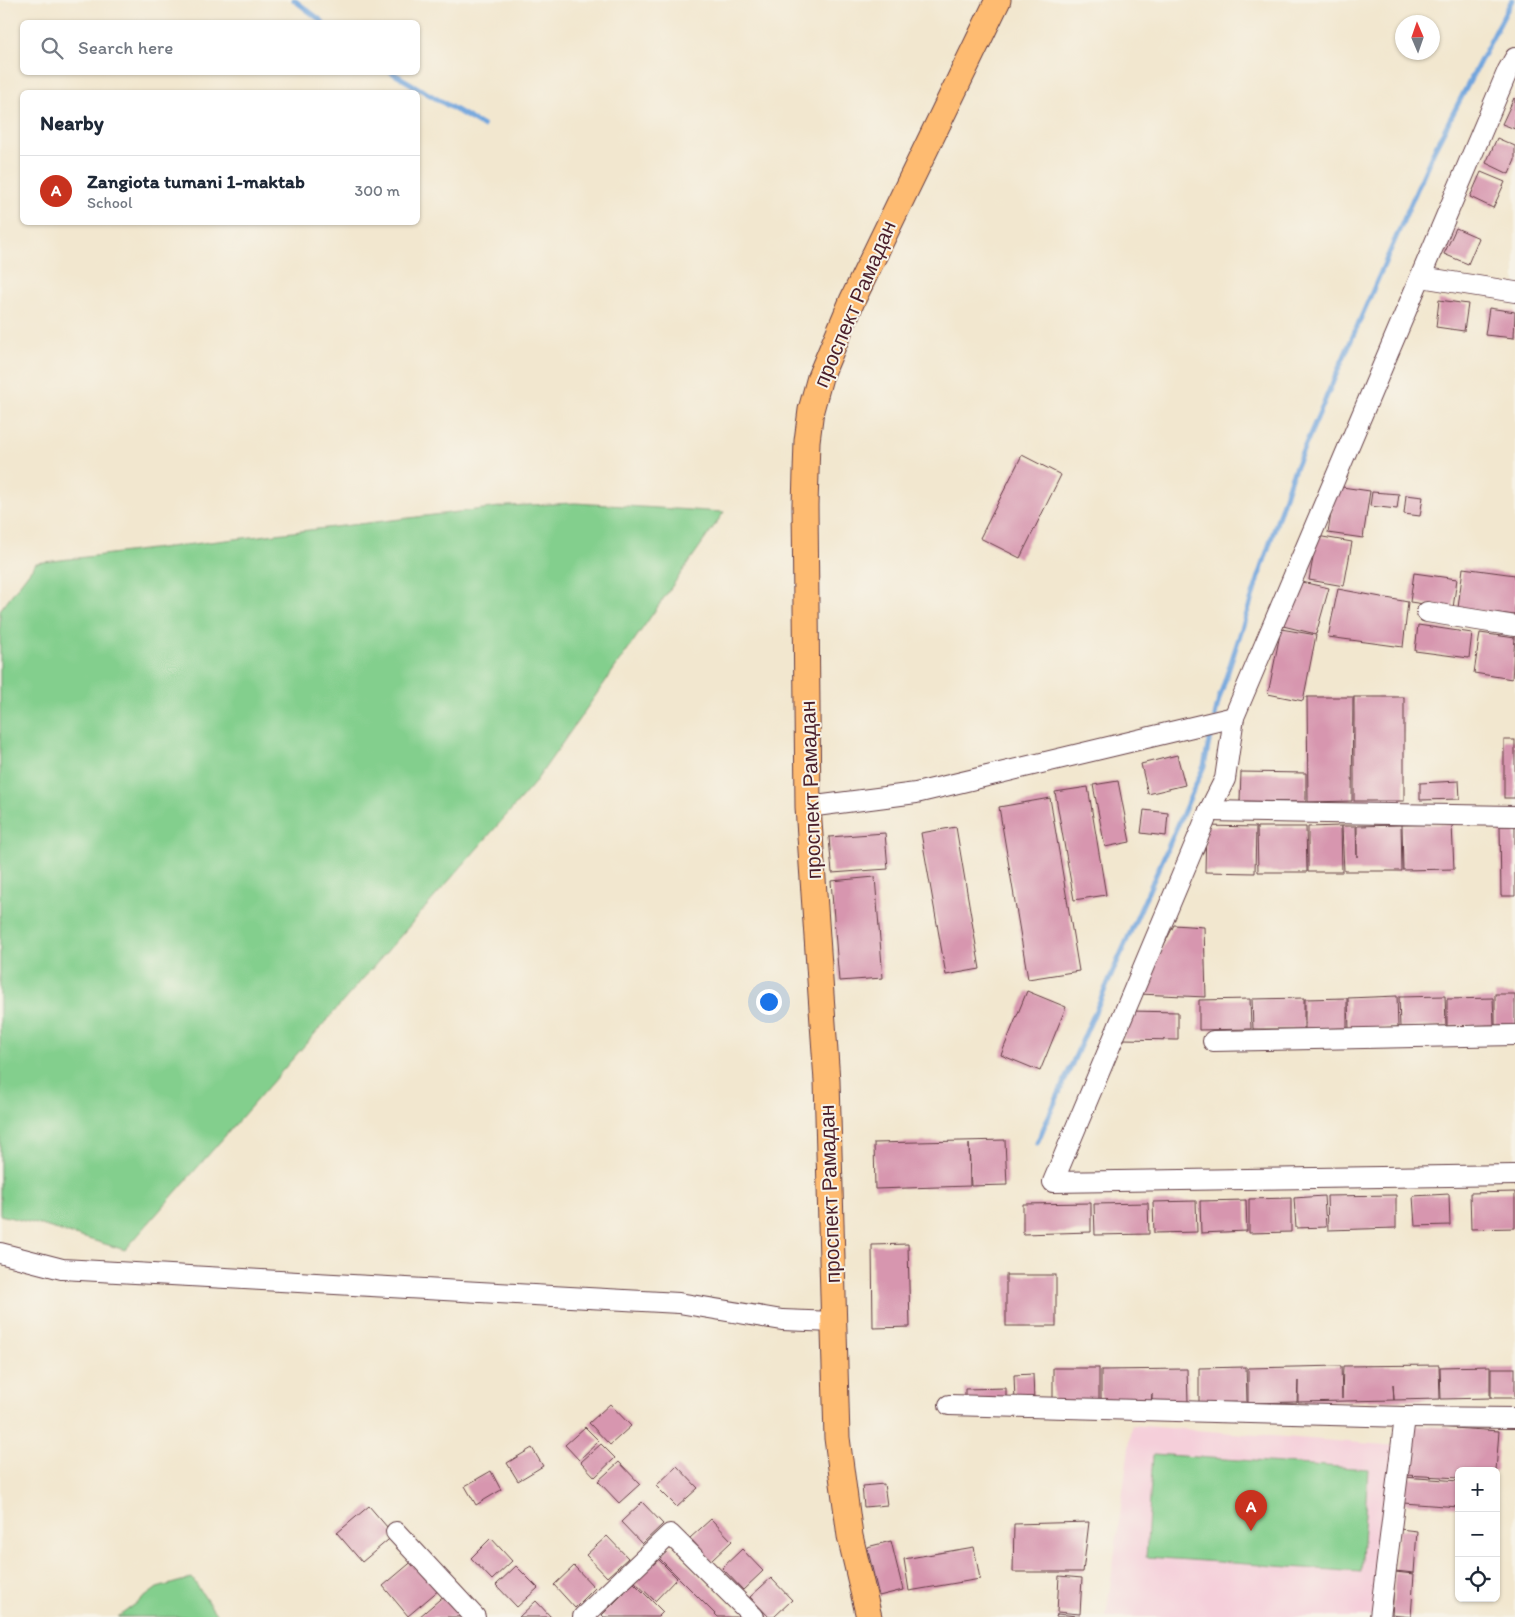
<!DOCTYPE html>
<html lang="en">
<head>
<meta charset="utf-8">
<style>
  body { margin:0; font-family:Itim,sans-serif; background:#f2f2f3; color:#1f2937 }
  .controls { position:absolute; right:15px; bottom:15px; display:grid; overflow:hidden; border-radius:8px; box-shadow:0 1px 4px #0004 }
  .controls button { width:45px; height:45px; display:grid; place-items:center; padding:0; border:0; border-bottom:1px solid #e0e1e3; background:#fff; color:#1f2937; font:25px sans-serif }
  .compass { position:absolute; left:1395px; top:15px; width:45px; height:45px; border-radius:50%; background:#fff; box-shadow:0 1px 4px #0004; rotate:358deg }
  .you { position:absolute; left:768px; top:1001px; width:18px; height:18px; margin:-12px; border:4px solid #fff; border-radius:50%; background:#1a73e8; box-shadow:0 0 0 8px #1a73e833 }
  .badge { display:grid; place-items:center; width:32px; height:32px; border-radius:50%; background:#c8321e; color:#fff; font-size:16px; font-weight:700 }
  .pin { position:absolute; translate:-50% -41px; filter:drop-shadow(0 1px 2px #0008) }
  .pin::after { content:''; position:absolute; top:26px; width:18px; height:15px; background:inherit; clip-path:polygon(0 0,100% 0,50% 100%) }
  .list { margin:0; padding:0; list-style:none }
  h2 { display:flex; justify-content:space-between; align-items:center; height:65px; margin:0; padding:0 20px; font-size:21px }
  h2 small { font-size:16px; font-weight:400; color:#747a83 }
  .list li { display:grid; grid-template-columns:32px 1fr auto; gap:15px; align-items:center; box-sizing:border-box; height:70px; padding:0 20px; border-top:1px solid #e0e1e3 }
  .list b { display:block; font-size:19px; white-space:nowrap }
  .list p { margin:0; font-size:16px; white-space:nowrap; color:#747a83 }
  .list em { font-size:16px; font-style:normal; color:#747a83 }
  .icon { flex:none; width:28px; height:28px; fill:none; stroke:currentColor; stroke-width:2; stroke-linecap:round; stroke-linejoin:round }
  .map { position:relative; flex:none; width:1515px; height:1617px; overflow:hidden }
  .search { position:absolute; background:#fff; box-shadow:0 1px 4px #0004; left:20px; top:20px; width:400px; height:55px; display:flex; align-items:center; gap:12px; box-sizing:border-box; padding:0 18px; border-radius:8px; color:#747a83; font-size:19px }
  .panel { position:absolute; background:#fff; box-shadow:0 1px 4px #0004; left:20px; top:90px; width:400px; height:135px; border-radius:8px }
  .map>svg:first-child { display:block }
</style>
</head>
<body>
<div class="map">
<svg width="1515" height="1617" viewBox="0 0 1515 1617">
  <rect width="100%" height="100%" fill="#f7f3e8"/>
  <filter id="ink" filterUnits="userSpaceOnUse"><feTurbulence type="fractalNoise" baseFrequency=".02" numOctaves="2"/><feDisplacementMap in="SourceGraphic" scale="10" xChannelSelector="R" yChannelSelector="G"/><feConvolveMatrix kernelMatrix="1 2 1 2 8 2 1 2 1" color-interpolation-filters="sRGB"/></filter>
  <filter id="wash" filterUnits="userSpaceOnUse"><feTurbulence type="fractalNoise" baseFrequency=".0096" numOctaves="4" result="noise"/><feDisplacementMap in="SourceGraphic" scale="20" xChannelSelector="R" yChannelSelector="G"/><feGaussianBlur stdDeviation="1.12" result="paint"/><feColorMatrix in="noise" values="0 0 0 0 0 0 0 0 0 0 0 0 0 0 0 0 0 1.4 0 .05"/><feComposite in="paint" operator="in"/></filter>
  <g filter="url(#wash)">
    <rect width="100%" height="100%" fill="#f2e7cf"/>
    <polygon fill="#f5cfda" points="1132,1425 1398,1446 1373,1617 1106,1617"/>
    <g fill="#83cf8d" stroke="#66775c">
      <polygon points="575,503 724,512 533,785 125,1250 41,1225 0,1215 0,610 36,563 508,506"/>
      <polygon points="1153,1454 1368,1469 1361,1572 1146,1557"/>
      <polygon points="192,1578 218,1617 118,1617 157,1588"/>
    </g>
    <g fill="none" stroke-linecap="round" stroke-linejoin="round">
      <g stroke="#71a5dd" stroke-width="5">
        <polyline points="294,0 323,22"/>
        <polyline points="391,72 483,126"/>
        <polyline points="1215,716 1219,699 1291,478 1435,148 1512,0"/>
        <polyline points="1037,1143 1204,766 1212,727"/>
      </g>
    </g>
    <g id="blocks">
      <g fill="#d796af">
        <polygon points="1514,98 1515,99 1515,129 1502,124"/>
        <polygon points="1497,138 1515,146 1515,160 1509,174 1486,163"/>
        <polygon points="1481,172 1505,182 1493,208 1470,197"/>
        <polygon points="1456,228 1479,238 1468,264 1444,254"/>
        <polygon points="1439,300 1468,304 1464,331 1436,327"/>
        <polygon points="1489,308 1515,312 1514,338 1485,335"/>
        <polygon points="1022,455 1061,475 1020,558 980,538"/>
        <polygon points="1335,486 1370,491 1363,538 1328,533"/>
        <polygon points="1372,492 1399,494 1397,509 1370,506"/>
        <polygon points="1406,495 1423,497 1420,516 1404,514"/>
        <polygon points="1317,536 1352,542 1344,586 1309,580"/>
        <polygon points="1463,568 1515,575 1515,615 1458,608"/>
        <polygon points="1414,573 1457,579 1453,608 1410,602"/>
        <polygon points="1297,581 1329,588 1316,634 1283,626"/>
        <polygon points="1338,589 1408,602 1403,647 1328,637"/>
        <polygon points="1418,625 1472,633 1469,658 1415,651"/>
        <polygon points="1281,629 1316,635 1303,701 1268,694"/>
        <polygon points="1480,633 1515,638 1512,679 1474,673"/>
        <polygon points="1307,697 1353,697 1352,801 1308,802"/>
        <rect x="1354" y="697" width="50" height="104"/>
        <rect x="1504" y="740" width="11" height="58"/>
        <polygon points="1177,755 1185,785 1148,794 1141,764"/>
        <polygon points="1241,772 1306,773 1306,802 1240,801"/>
        <polygon points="1118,781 1130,842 1105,847 1093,785"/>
        <polygon points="1459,781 1460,799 1420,800 1420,783"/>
        <polygon points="1088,787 1106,895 1074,900 1055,792"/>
        <polygon points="1050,798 1079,971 1028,979 999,807"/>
        <polygon points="1144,810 1168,813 1166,836 1141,833"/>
        <polygon points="1452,824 1454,869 1403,870 1402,825"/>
        <polygon points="1401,825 1402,871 1344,871 1342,826 1356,826 1357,857 1357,826"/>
        <polygon points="1206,826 1256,827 1255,873 1205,872"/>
        <polygon points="1341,826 1342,872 1308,872 1308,827"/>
        <polygon points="1500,826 1515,826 1515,896 1501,896"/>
        <polygon points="956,827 980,969 946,975 921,833"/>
        <polygon points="1257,827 1306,827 1307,872 1258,872"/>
        <polygon points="885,833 888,869 832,873 829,837"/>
        <polygon points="875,877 883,978 839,981 831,881"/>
        <polygon points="1174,925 1204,927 1206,997 1139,994"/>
        <polygon points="1027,991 1066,1007 1040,1071 1001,1055"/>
        <rect x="1495" y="994" width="20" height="31"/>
        <polygon points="1397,996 1398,1027 1349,1029 1348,998"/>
        <polygon points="1445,996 1446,1026 1400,1027 1399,997"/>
        <polygon points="1304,998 1304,1029 1253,1029 1252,999"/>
        <polygon points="1347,998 1347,1028 1305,1029 1305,999"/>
        <polygon points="1493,998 1494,1025 1447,1026 1447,999"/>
        <polygon points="1250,999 1251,1029 1199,1030 1199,1000"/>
        <polygon points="1130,1011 1178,1012 1178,1040 1123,1039"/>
        <polygon points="1005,1140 1007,1185 971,1186 969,1144 970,1186 875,1189 874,1143"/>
        <polygon points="1515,1192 1515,1228 1471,1229 1470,1193"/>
        <polygon points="1449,1194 1450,1225 1415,1226 1413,1196"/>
        <polygon points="1396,1195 1396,1228 1328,1230 1327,1196"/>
        <polygon points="1324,1196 1326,1227 1296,1228 1294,1198"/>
        <polygon points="1291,1198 1291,1232 1249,1233 1249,1199"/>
        <polygon points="1246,1200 1247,1231 1201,1233 1200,1201"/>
        <polygon points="1196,1201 1197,1232 1154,1233 1153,1202"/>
        <polygon points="1091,1203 1091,1232 1023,1234 1023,1204"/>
        <polygon points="1148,1203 1149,1234 1095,1235 1094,1204"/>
        <polygon points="908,1244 910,1327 873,1328 872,1245"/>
        <rect x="1006" y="1275" width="50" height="51"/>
        <polygon points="1439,1365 1440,1399 1394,1400 1393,1384 1394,1400 1298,1402 1298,1381 1297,1402 1248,1403 1248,1368 1341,1366 1342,1398 1343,1366"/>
        <polygon points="1490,1366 1490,1398 1441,1399 1440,1367"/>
        <polygon points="1246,1367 1247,1402 1199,1403 1199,1368"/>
        <rect x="1053" y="1368" width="46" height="34"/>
        <rect x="1491" y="1368" width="24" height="30"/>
        <polygon points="1187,1369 1188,1402 1152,1403 1152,1394 1151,1403 1101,1403 1101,1370"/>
        <polygon points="1033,1374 1034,1401 1015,1402 1014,1375"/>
        <polygon points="1006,1388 1006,1402 965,1403 965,1389"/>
        <polygon points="610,1404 631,1426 610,1445 589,1423"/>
        <polygon points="1408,1425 1499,1431 1496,1471 1459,1471 1459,1478 1405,1475"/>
        <polygon points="585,1427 599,1441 579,1460 565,1445"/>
        <polygon points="601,1444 615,1458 595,1477 581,1462"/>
        <polygon points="532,1448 543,1466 518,1481 507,1463"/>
        <polygon points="619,1462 640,1484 619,1503 598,1481"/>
        <polygon points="677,1466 698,1488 677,1507 656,1486"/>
        <polygon points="491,1471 501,1490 476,1505 465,1486"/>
        <polygon points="1404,1477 1459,1481 1459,1507 1403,1503"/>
        <polygon points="884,1484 887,1505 864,1507 862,1486"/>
        <polygon points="642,1502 663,1524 642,1544 621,1522"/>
        <polygon points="369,1506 394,1535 362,1562 337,1533"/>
        <polygon points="711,1519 732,1541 711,1561 690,1538"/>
        <polygon points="1089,1522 1083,1572 1013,1572 1014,1524"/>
        <polygon points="1399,1529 1417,1531 1414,1573 1395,1571"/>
        <polygon points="607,1536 628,1558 607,1577 586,1555"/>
        <polygon points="491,1538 512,1561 492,1580 471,1558"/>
        <polygon points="891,1541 903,1590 879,1596 867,1547"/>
        <polygon points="670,1547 739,1617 718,1617 659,1558"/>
        <polygon points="974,1547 980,1579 909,1591 904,1559"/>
        <polygon points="742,1549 763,1571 743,1590 722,1568"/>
        <polygon points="415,1559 440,1589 408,1616 383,1586"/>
        <polygon points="658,1559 677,1578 655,1601 635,1582"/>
        <polygon points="516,1566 538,1588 517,1607 496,1585"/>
        <polygon points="574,1566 595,1588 575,1608 554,1585"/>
        <polygon points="1395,1572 1414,1574 1411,1617 1392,1615"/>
        <polygon points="1059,1576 1082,1578 1080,1614 1057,1612"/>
        <polygon points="771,1578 792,1600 774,1617 769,1617 750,1597"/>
        <polygon points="634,1583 663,1612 658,1617 604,1617 602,1615"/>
        <polygon points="446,1594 465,1617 419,1617"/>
        <polygon points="536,1601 551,1617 519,1617"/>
        <polygon points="1057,1614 1077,1616 1077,1617 1056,1617"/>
      </g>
    </g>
  </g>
  <g filter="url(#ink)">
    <use href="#blocks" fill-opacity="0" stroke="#633d44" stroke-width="1"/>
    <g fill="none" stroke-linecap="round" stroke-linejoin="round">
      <defs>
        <g id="minor">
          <polyline points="1515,58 1508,70 1234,717 1225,779 1209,811 1053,1182 1515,1175"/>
          <polyline points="1421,277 1515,292"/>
          <polyline points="1427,612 1515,626"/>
          <polyline points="808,807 916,793 1234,717"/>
          <polyline points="1209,811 1515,816"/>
          <polyline points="1213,1041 1515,1035"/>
          <polyline points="0,1253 62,1269 679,1303 782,1320 834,1322"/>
          <polyline points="949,1405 1405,1417 1515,1418"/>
          <polyline points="396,1532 475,1617"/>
          <polyline points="583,1617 670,1534 754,1617"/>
          <polyline points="1380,1617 1405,1417"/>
        </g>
        <polyline id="major" points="869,1617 850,1536 837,1438 827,1081 808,807 805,505 807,441 811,410 820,377 852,301 998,0"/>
      </defs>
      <use href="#minor" stroke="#633d44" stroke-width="22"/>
      <use href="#major" stroke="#633d44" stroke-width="27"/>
      <use href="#minor" stroke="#fff" stroke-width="20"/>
      <use href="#major" stroke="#febb71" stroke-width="25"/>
    </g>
  </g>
  <g text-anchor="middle" stroke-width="4" stroke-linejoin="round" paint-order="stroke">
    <g font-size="21" fill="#4a1f2b" stroke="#f7f3e8">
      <text transform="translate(855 304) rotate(-67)" y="7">проспект Рамадан</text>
      <text transform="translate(811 790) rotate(-92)" y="7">проспект Рамадан</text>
      <text transform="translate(830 1194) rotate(-92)" y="7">проспект Рамадан</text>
    </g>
  </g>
</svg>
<div class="controls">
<button>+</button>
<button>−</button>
<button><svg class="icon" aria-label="locate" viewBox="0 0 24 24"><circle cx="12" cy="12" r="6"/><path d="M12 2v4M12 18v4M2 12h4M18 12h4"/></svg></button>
</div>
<svg class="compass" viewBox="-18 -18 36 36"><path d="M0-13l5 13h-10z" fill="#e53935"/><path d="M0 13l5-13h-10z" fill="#747a83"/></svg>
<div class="you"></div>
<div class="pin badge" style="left:1251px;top:1531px">A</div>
<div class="search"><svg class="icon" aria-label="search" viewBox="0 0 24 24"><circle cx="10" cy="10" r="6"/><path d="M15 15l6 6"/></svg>Search here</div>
<section class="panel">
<h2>Nearby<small></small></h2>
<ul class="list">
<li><span class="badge">A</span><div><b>Zangiota tumani 1-maktab</b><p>School</p></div><em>300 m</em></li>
</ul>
</section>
</div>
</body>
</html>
